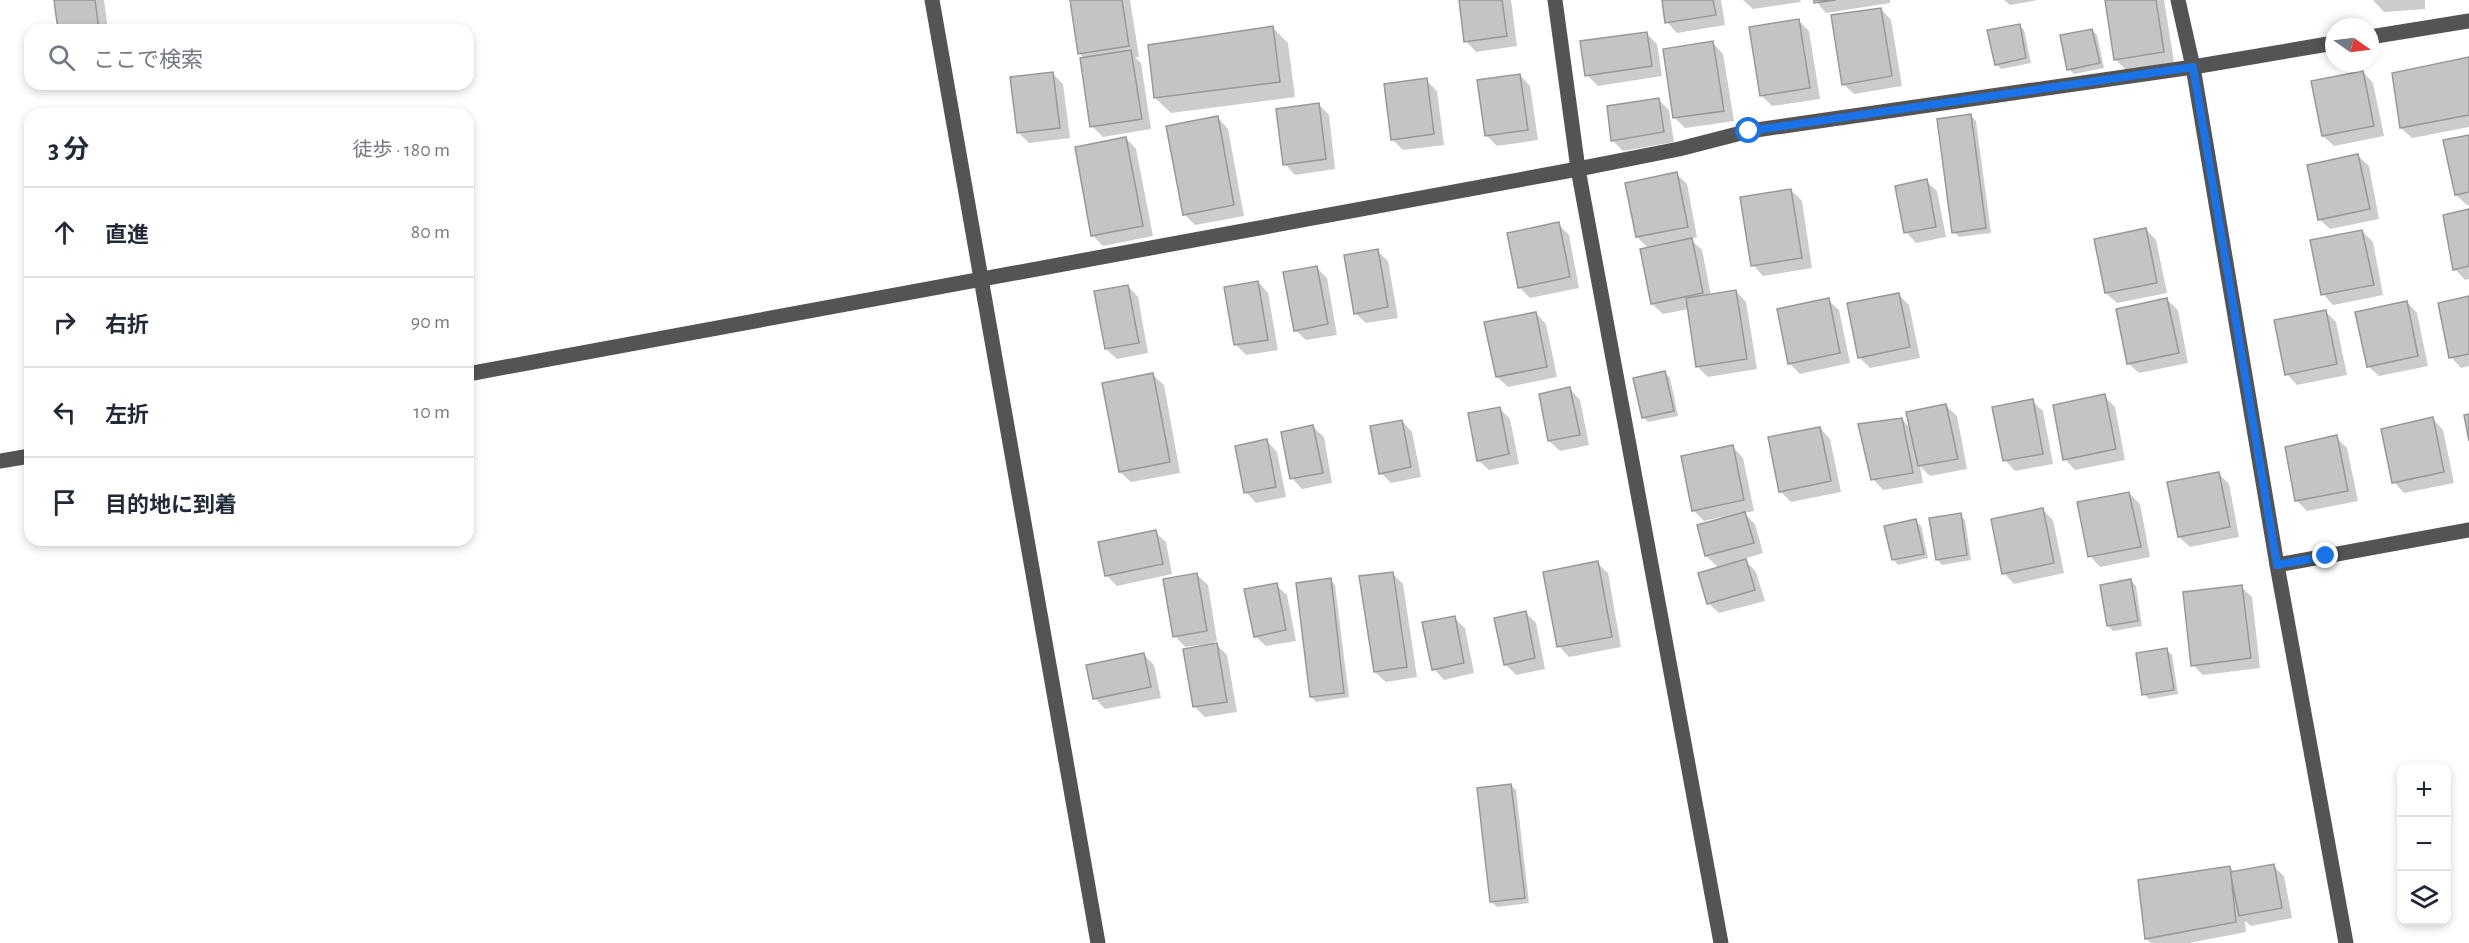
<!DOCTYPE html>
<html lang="ja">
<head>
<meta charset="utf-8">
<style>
  body { margin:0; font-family:"Alegreya Sans","Noto Sans JP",sans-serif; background:#f2f2f3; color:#1f2937 }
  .controls { position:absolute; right:18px; bottom:18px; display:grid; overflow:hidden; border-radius:12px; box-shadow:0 3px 9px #0003 }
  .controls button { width:54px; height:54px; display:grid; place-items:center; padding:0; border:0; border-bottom:2px solid #e0e1e3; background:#fff; color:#1f2937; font:30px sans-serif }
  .compass { position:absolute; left:2325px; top:18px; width:54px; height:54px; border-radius:50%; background:#fff; box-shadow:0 3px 9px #0003; rotate:104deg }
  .stop { position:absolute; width:18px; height:18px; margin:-14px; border:4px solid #1a73e8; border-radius:50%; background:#fff }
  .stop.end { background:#1a73e8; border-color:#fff; box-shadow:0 2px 6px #0008 }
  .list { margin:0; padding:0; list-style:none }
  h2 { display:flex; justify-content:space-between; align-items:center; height:78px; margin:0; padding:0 24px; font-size:26px }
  h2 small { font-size:20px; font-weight:400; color:#747a83 }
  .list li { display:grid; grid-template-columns:39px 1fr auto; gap:18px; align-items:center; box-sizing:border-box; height:90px; padding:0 24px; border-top:2px solid #e0e1e3 }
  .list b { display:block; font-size:22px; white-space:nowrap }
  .list em { font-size:20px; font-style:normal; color:#747a83 }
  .icon { flex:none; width:33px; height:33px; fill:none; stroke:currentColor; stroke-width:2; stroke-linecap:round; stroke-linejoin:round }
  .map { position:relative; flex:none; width:2469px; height:943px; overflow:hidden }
  .search { position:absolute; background:#fff; box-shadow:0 3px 9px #0003; left:24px; top:24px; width:450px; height:66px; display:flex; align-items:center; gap:15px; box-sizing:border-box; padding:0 21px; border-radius:18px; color:#747a83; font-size:22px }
  .panel { position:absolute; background:#fff; box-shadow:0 3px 9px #0003; left:24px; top:108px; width:450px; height:438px; border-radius:18px }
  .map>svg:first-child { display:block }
</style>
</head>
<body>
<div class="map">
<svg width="2469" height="943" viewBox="0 0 2469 943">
  <rect width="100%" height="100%" fill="#fff"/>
  <g fill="#0003">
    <polygon points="55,0 104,0 108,30 59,30"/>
    <polygon points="1071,0 1130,0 1139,57 1135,57 1141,63 1151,129 1103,137 1092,126 1085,59 1079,53"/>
    <polygon points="1460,0 1511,0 1517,46 1476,52 1466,41"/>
    <polygon points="1663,0 1721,0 1725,25 1677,33 1667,22"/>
    <polygon points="1743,0 1800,0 1801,2 1753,9"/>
    <polygon points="1815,0 1890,0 1890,3 1826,13"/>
    <polygon points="2004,0 2038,0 2010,5"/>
    <polygon points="2106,0 2164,0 2174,62 2126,70 2115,59"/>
    <polygon points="2373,0 2425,0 2425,9 2384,12"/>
    <polygon points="1881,9 1891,20 1902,86 1854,94 1843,84"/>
    <polygon points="1799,21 1809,31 1820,99 1772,106 1761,95"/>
    <polygon points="2019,25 2024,30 2031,63 2001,69 1996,64"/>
    <polygon points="1272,27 1288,43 1295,97 1171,113 1155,98"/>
    <polygon points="2092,30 2097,35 2104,68 2074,74 2069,69"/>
    <polygon points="1646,33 1657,44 1662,76 1598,86 1587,75"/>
    <polygon points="1713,43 1723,54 1734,121 1685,128 1675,118"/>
    <polygon points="2469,59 2469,127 2412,138 2401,128"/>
    <polygon points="2363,72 2373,83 2384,136 2334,146 2323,136"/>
    <polygon points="1052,73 1063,84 1070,138 1029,143 1019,133"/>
    <polygon points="1520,75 1530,86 1538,140 1497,146 1486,135"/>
    <polygon points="1426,80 1437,91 1444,145 1403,150 1393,140"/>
    <polygon points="1659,100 1669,110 1674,142 1623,151 1612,140"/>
    <polygon points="1318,104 1329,115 1335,169 1295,175 1285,164"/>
    <polygon points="1971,116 1976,121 1991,233 1959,237 1954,232"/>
    <polygon points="1218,118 1228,129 1244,216 1195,225 1184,214"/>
    <polygon points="2469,137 2469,205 2467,205 2456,195"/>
    <polygon points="1126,138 1136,149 1153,236 1103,246 1092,235"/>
    <polygon points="2358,156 2369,166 2379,219 2330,229 2319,219"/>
    <polygon points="1677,174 1687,184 1697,237 1690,239 1702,250 1711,295 1736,291 1746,302 1757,369 1708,377 1697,366 1689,309 1663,314 1652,304 1649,249 1637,237"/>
    <polygon points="1926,181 1937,191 1946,237 1916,243 1906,232"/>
    <polygon points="1791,190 1802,201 1812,268 1763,276 1753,265"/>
    <polygon points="2469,211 2469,279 2465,280 2455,269"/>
    <polygon points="1558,224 1569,235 1579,288 1530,298 1519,287"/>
    <polygon points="2146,229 2156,240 2167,293 2117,303 2106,293"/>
    <polygon points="2362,231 2373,242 2383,295 2333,305 2323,294"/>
    <polygon points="1377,251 1388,261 1398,318 1366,323 1355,313"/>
    <polygon points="1317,268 1327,278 1337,335 1306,340 1295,330"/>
    <polygon points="1258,282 1268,293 1278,350 1246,355 1236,345"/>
    <polygon points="1128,286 1138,297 1148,353 1117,359 1106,349"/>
    <polygon points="1898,294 1909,305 1920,358 1870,368 1859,357"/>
    <polygon points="2469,298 2469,366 2461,368 2451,357"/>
    <polygon points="1828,300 1839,310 1850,363 1800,374 1789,363"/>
    <polygon points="2167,300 2178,310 2188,363 2139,373 2128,363"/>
    <polygon points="2407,302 2417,313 2428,366 2379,376 2368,366"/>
    <polygon points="2325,311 2336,322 2347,375 2297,385 2287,374"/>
    <polygon points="1536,313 1546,324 1557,377 1508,387 1497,377"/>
    <polygon points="1665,373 1670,378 1678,416 1648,422 1643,417"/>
    <polygon points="1153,375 1164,385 1180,473 1131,482 1120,472"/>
    <polygon points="1570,389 1580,400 1589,445 1560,451 1549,441"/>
    <polygon points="2104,396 2115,407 2125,460 2075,470 2065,459"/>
    <polygon points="2032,401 2043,411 2053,464 2015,471 2005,460"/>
    <polygon points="1946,406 1957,416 1967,469 1930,476 1920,466 1923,483 1883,490 1873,479 1902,419 1911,429"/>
    <polygon points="1499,408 1510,419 1519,464 1489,470 1478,460"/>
    <polygon points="2433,419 2443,430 2454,483 2404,493 2394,482"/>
    <polygon points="1402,421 1412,432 1421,477 1391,483 1381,473"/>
    <polygon points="1313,427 1324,437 1332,483 1302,489 1292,478"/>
    <polygon points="1820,428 1830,439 1841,492 1791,502 1780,491"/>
    <polygon points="2336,437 2347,448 2358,501 2307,511 2297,501 2287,448"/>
    <polygon points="1267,441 1277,452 1286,497 1256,503 1246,492"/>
    <polygon points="1733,447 1743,458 1754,511 1744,513 1755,524 1763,553 1744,559 1756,572 1765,601 1719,613 1708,603 1719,568 1706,556 1722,520 1721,517 1704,521 1693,510"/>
    <polygon points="2218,473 2229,484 2239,537 2190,547 2179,537"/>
    <polygon points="2129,493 2140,504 2150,557 2100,567 2090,556"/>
    <polygon points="2043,510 2053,520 2064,573 2014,584 2004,573"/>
    <polygon points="1960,515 1965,520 1971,560 1942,565 1937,559"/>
    <polygon points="1916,521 1921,526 1928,558 1898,565 1893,559"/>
    <polygon points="1155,532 1166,542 1172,574 1117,586 1106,575"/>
    <polygon points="1597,563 1608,573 1621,647 1569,657 1559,646"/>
    <polygon points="1392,573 1403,584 1417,677 1386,682 1375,672"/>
    <polygon points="1197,575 1208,585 1217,641 1214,642 1227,655 1237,712 1205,717 1195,707 1199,645 1185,647 1175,636"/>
    <polygon points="1330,580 1335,585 1349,697 1316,702 1311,697"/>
    <polygon points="2131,581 2136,586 2142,626 2113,631 2108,626"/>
    <polygon points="1276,585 1287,595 1296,641 1266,646 1255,636"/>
    <polygon points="2241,587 2252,597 2260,668 2203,675 2193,665"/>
    <polygon points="1526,613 1536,623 1545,669 1516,675 1505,664"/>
    <polygon points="1454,618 1465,628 1474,673 1444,680 1434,669"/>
    <polygon points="2166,649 2172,655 2178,694 2149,699 2144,694"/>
    <polygon points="1144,655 1154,665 1161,698 1105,709 1095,698"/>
    <polygon points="1511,785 1516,790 1529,903 1497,907 1492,902"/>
    <polygon points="2273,866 2284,876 2292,918 2251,926 2245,921 2246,932 2189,943 2151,943 2146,939 2230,867 2235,873"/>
  </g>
  <g fill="#c4c4c4" stroke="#989898" stroke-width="1.5">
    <polygon points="54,0 95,0 99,30 58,30"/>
    <polygon points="1070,0 1122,0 1129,46 1078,54"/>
    <polygon points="1459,0 1502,0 1507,36 1464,42"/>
    <polygon points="1662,0 1713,0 1716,15 1665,23"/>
    <polygon points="1814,0 1836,0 1814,3"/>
    <polygon points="2105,0 2156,0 2164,52 2114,60"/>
    <polygon points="1881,8 1892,76 1842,85 1831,15"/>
    <polygon points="1799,19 1810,88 1760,96 1749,27"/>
    <polygon points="2020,24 2026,58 1995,65 1987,30"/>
    <polygon points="1273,26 1280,82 1154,98 1148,45"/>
    <polygon points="2092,29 2100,63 2067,70 2060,35"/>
    <polygon points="1647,32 1652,66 1585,76 1580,41"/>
    <polygon points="1713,41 1724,111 1673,118 1663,49"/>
    <polygon points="1131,50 1142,119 1090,127 1080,58"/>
    <polygon points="2469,57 2469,115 2400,128 2392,73"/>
    <polygon points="2363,71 2374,126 2322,136 2311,81"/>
    <polygon points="1053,72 1060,128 1017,133 1010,77"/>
    <polygon points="1520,74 1528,130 1485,136 1477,80"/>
    <polygon points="1427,78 1434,134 1391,140 1384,84"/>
    <polygon points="1659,98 1664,132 1611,141 1607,106"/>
    <polygon points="1319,103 1326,159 1283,165 1276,109"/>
    <polygon points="1971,114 1986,228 1952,233 1937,119"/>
    <polygon points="1218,116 1234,205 1183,215 1166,126"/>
    <polygon points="2469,135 2469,192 2455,195 2443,140"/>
    <polygon points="1126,137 1143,226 1091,236 1075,147"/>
    <polygon points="2358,154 2370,209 2318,220 2307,165"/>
    <polygon points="1677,172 1688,227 1636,237 1625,183"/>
    <polygon points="1927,179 1936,227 1904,233 1895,186"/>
    <polygon points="1791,189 1802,258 1751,266 1740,197"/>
    <polygon points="2469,209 2469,266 2453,270 2443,215"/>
    <polygon points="1559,222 1570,277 1518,288 1507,233"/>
    <polygon points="2146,228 2157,283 2105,293 2094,239"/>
    <polygon points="2362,230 2374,285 2321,295 2310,240"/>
    <polygon points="1692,238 1703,293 1651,304 1640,249"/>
    <polygon points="1378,249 1388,307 1354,314 1344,255"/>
    <polygon points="1317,266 1328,324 1294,331 1283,272"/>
    <polygon points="1258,281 1268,340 1234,345 1224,287"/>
    <polygon points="1128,285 1139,343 1105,349 1094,291"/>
    <polygon points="1736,290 1747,359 1696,367 1686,298"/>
    <polygon points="1899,293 1910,347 1858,358 1847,303"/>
    <polygon points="2469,296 2469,354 2449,358 2438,303"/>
    <polygon points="1829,298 1840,353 1788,364 1777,309"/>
    <polygon points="2167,298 2179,353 2127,364 2116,309"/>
    <polygon points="2407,301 2418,356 2367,367 2355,312"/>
    <polygon points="2326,310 2337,364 2285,375 2274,320"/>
    <polygon points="1536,312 1547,367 1496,377 1484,322"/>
    <polygon points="1665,371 1674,411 1642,418 1633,378"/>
    <polygon points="1153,373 1170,462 1119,472 1102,383"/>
    <polygon points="1570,387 1580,435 1548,441 1539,394"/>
    <polygon points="2105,394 2116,449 2063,460 2053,405"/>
    <polygon points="2033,399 2043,454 2003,461 1992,407"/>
    <polygon points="1946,404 1958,459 1918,466 1906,412"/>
    <polygon points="1500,407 1509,454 1477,461 1468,413"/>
    <polygon points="2469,414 2469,441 2464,415"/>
    <polygon points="2433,417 2444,472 2392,483 2381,429"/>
    <polygon points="1902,418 1913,473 1871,480 1858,424"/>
    <polygon points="1402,420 1411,467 1379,474 1370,426"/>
    <polygon points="1313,425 1323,473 1290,479 1281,432"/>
    <polygon points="1820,427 1831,481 1779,492 1768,437"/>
    <polygon points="2337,435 2348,491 2295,501 2285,447"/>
    <polygon points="1267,439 1276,487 1244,493 1235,446"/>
    <polygon points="1733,445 1744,500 1692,511 1681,456"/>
    <polygon points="2219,472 2230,527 2178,537 2167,482"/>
    <polygon points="2129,492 2141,547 2088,557 2077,502"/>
    <polygon points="2043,508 2054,563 2002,574 1991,519"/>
    <polygon points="1745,512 1754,543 1705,556 1697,525"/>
    <polygon points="1961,513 1967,555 1936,560 1929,518"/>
    <polygon points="1916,519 1924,554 1892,560 1884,526"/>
    <polygon points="1156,530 1163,564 1105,576 1098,542"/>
    <polygon points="1746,559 1755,590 1707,604 1698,573"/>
    <polygon points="1598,561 1612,637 1557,647 1543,572"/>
    <polygon points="1393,572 1407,667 1374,672 1359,576"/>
    <polygon points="1197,573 1207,631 1173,637 1163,579"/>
    <polygon points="1331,578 1344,693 1310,697 1296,583"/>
    <polygon points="2131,579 2138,621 2107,626 2100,585"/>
    <polygon points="1277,583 1286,630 1254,637 1244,589"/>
    <polygon points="2242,585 2251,658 2191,666 2183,592"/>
    <polygon points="1526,611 1535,658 1504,665 1494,618"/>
    <polygon points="1455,616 1464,663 1432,670 1422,622"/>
    <polygon points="1217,643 1227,702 1193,707 1183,649"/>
    <polygon points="2167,648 2174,690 2142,695 2136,653"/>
    <polygon points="1144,653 1151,687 1093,699 1086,665"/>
    <polygon points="1511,784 1525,898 1490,902 1477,788"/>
    <polygon points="2274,864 2282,908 2239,916 2230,872"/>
    <polygon points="2230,866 2236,922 2145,939 2138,880"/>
  </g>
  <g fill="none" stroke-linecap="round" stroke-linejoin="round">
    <g stroke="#545454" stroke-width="15">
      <polyline points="932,0 1098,943"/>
      <polyline points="1555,0 1578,169 1721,943"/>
      <polyline points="2178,0 2193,67 2277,565 2346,943"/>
      <polyline points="2370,37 2469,21"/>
      <polyline points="468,374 1578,169 1679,149 1749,131 2193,67 2334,43"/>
      <polyline points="0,461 30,456"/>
      <polyline points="2277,565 2469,530"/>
    </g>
  </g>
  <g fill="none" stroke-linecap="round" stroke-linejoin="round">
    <polyline stroke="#1a73e8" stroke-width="8" points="1749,131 2193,67 2277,565 2326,556"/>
  </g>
</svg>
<div class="controls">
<button>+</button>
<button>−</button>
<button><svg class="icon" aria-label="layers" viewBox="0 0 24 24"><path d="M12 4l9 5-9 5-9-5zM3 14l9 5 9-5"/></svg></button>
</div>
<svg class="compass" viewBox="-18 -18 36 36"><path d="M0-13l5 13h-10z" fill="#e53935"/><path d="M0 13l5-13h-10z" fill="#747a83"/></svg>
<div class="stop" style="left:1749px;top:131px"></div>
<div class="stop end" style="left:2326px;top:556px"></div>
<div class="search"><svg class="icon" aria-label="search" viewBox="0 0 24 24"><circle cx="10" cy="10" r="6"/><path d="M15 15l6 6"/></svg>ここで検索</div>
<section class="panel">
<h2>3 分<small>徒歩 · 180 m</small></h2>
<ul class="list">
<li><svg class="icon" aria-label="ahead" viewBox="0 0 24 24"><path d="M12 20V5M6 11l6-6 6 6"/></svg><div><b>直進</b></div><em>80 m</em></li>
<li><svg class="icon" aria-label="right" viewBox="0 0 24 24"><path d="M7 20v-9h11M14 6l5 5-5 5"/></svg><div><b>右折</b></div><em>90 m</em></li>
<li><svg class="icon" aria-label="left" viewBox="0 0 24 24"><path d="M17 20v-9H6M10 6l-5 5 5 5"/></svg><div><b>左折</b></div><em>10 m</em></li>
<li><svg class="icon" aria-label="arrive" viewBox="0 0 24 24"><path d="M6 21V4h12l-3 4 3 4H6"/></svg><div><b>目的地に到着</b></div></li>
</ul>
</section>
</div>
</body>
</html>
